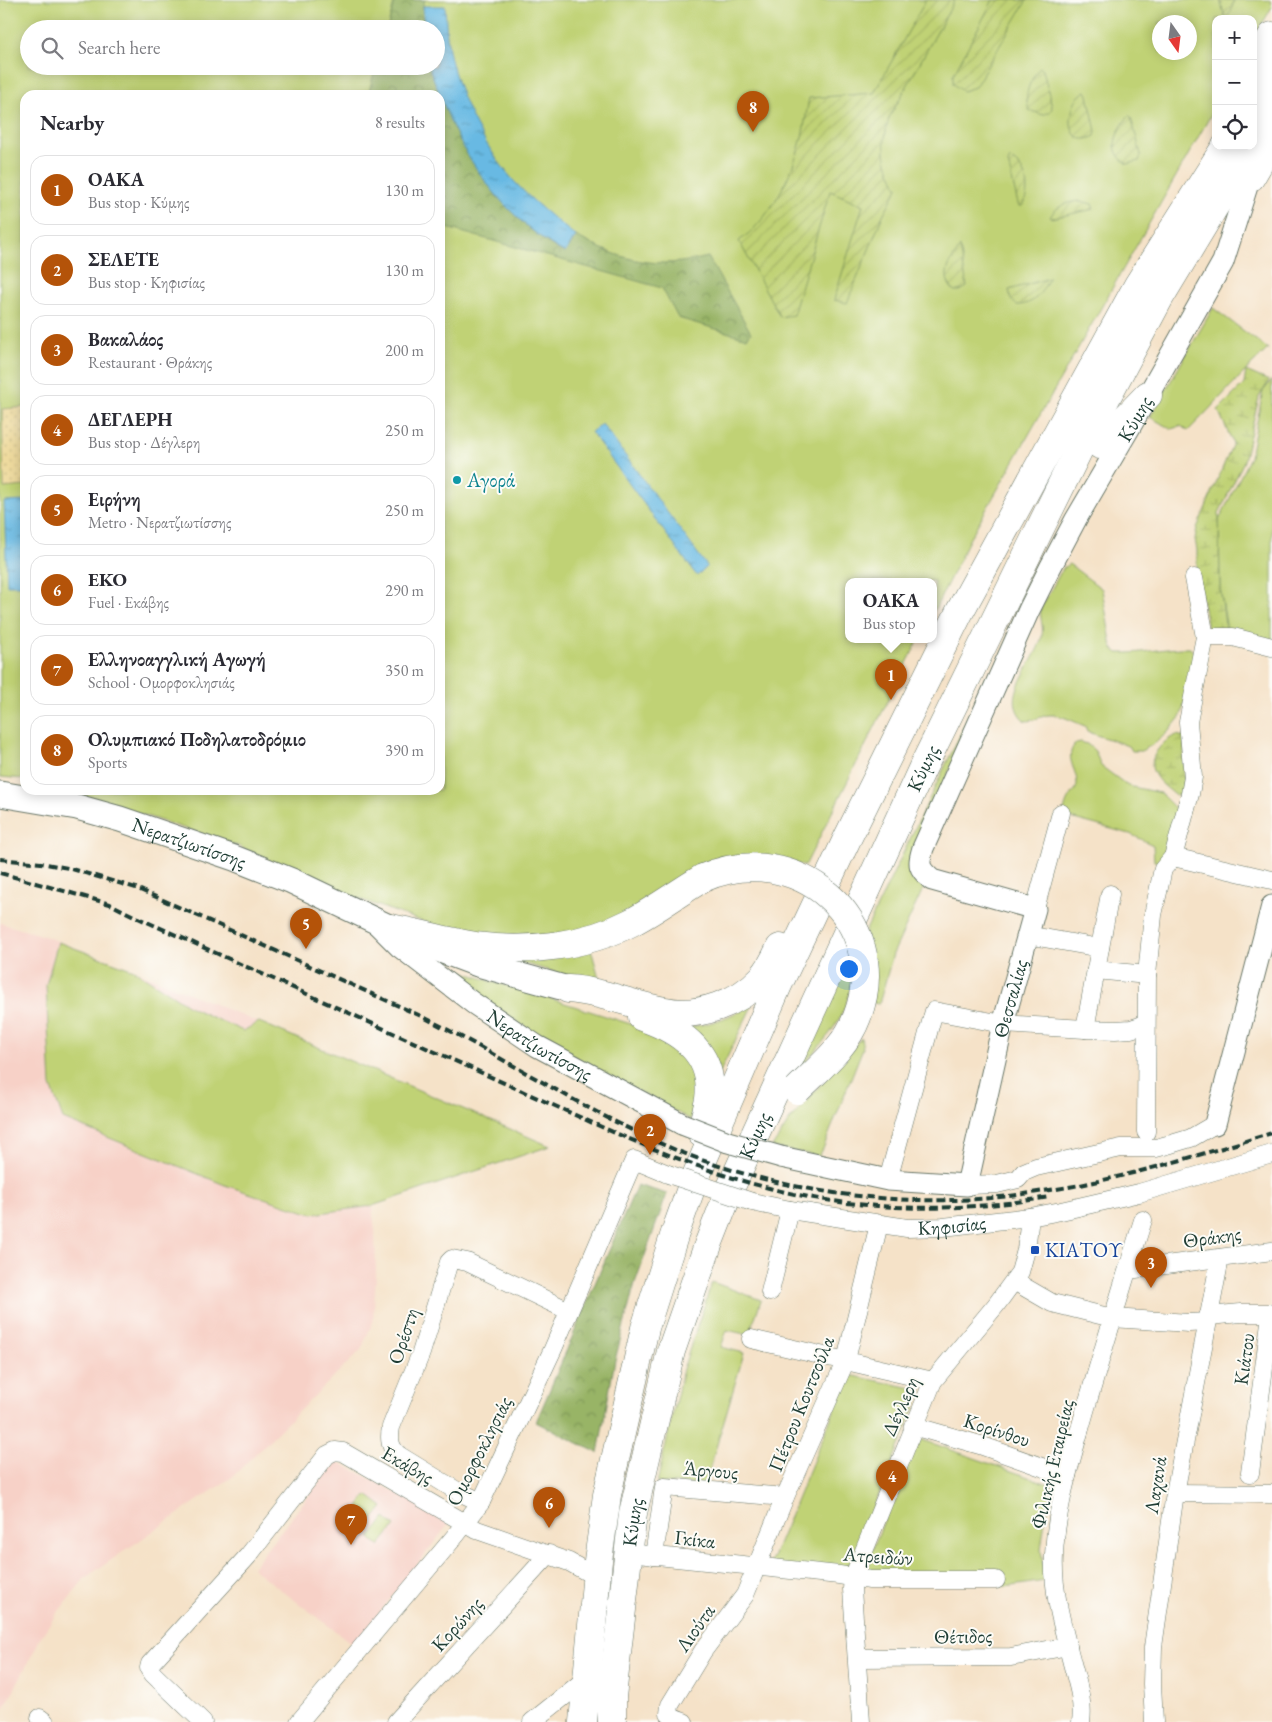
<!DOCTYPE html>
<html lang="en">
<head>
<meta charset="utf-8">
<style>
  body { margin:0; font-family:"EB Garamond",serif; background:#f2f2f3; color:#2b2b33 }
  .controls { position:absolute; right:15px; top:15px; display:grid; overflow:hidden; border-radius:10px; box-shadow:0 2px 12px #0003 }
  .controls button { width:45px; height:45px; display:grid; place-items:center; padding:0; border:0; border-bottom:1px solid #e1e1e2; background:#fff; color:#2b2b33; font:25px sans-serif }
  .compass { position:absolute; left:1152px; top:15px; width:45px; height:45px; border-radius:50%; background:#fff; box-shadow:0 2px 12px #0003; rotate:166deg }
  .you { position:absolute; left:848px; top:968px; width:18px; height:18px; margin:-12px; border:4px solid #fff; border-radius:50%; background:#1a73e8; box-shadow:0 0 0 8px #1a73e833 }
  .badge { display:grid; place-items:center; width:32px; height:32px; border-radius:50%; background:#b45309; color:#fff; font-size:16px; font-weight:700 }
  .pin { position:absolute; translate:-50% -41px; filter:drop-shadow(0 1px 2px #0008) }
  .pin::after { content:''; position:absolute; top:26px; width:18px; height:15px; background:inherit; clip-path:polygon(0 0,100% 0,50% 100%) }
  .popup { position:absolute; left:845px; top:578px; width:92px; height:65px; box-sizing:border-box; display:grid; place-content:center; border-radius:10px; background:#fff; filter:drop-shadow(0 1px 4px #0005); font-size:16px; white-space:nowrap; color:#7c7c81 }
  .popup b { font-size:19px; color:#2b2b33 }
  .popup::after { content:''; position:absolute; left:50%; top:100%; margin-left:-10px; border:10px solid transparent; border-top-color:#fff }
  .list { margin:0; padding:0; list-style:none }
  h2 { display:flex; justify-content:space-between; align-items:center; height:65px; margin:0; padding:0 20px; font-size:21px }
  h2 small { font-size:16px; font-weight:400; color:#7c7c81 }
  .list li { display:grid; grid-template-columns:32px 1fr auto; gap:15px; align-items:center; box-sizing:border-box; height:70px; margin:0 10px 10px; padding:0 10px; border:1px solid #e1e1e2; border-radius:15px }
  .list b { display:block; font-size:19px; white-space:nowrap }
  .list p { margin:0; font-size:16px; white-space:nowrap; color:#7c7c81 }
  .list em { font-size:16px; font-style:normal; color:#7c7c81 }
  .icon { flex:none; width:28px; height:28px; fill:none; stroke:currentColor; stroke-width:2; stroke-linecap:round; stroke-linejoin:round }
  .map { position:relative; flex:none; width:1272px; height:1722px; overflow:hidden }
  .search { position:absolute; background:#fff; box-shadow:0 2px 12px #0003; left:20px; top:20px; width:425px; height:55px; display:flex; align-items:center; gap:12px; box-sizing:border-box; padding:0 18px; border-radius:28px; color:#7c7c81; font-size:19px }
  .panel { position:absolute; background:#fff; box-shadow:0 2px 12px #0003; left:20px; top:90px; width:425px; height:705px; border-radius:15px }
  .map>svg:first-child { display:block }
</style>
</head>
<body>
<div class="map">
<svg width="1272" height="1722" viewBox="0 0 1272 1722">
  <defs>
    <pattern id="forest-crowns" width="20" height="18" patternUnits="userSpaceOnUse" patternTransform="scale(1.25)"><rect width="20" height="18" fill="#98b466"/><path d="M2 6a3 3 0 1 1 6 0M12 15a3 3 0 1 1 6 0" fill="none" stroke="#7b9455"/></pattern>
    <pattern id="wetland-marsh" width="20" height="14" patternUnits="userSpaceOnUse" patternTransform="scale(1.25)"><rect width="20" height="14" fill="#c0d275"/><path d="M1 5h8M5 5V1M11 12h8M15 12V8" fill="none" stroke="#a5b566"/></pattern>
    <pattern id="sand-dots" width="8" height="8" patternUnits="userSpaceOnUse" patternTransform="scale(1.25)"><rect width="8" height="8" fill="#eeda9e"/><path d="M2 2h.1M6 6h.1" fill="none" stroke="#ccbc89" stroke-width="1.8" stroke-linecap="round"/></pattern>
    <pattern id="garden-furrows" width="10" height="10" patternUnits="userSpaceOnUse" patternTransform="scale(1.25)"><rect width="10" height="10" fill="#c0d275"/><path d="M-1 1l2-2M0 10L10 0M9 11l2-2" fill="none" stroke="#a5b566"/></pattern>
    <pattern id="water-ripples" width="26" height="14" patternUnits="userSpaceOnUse" patternTransform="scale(1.25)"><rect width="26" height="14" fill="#67b9e3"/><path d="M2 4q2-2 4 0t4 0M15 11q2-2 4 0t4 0" fill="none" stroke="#5498b9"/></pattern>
  </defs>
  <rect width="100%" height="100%" fill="#fdfcf7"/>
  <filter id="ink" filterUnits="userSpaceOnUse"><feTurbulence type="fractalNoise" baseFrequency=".02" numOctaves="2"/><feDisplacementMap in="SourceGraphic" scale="10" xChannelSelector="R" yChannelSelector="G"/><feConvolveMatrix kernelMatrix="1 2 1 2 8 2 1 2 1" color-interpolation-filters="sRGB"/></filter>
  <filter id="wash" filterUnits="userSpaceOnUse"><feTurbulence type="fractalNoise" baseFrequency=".0096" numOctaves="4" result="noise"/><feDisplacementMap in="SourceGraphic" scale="20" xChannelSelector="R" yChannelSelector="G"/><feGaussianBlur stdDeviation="1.12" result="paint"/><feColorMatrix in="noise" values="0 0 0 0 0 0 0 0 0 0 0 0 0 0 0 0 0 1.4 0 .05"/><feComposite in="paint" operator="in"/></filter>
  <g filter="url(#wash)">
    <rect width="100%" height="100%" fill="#f5e2c8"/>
    <g fill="#f7d1c7">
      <polygon points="0,923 44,936 134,970 550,1146 372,1206 375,1231 376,1275 373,1321 361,1350 232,1477 85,1578 55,1616 42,1635 0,1717"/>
      <polygon points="336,1461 451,1521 354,1645 252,1568"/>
    </g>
    <g fill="#c0d275" stroke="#708854" fill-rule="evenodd">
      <path d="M0,0H1270L1272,7L1253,40V19H1216V106L970,538L934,611V581H848V639H919L805,866L760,856L617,921L572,936L468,935L421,921L329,888L238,846L67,790H440V95H25V779L0,777ZM1160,22H1190V52H1160ZM29,29H436V66H29Z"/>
      <path d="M1213,308L1268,349C1240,375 1215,404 1188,431L1181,426L1171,429L1150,417Z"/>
      <polygon points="1272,380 1272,643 1227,631 1220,587 1219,520 1250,457 1263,391"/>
      <path d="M1069,564L1102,589L1112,648L1118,653C1142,654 1166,647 1190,648L1196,655L1181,716L1168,732L1154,744L1141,751H1132L1130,747C1116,740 1101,738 1087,731L1085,726C1074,722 1061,714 1049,715C1041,716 1034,721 1025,721C997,696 1038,662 1042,635C1044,626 1039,617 1041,608L1063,568Z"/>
      <path d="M988,677L912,861C909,874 911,883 924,887L893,954L879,1004L873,1003L865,932Z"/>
      <path d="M1081,742L1087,744L1095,751L1101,766L1128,786L1160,793L1178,811L1163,864L1154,861L1153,845L1130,834L1063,816C1064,811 1065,805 1067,801C1070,794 1077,791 1077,784C1077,768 1063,758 1076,743Z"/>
      <polygon points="58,942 134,970 192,1008 243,1031 259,1022 550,1146 372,1206 312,1214 225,1185 63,1119 51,1086 46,985"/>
      <polygon points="591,949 601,985 515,961"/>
      <path d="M849,955C860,1010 825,1040 791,1077Z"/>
      <polygon points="432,961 496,983 520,989 659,1033 687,1059 693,1074 697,1092 691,1120 537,1036"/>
      <path d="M751,1004L752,1006L717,1078L688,1027C712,1024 731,1017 751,1004Z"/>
      <polygon points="861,1038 863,1048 823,1149 819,1156 772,1147 790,1120"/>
      <polygon points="712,1282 761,1300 749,1335 727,1330 721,1347 744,1353 705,1485 657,1483 683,1369"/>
      <polygon points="849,1375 922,1390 846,1574 769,1567"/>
      <polygon points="917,1438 1054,1486 1045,1520 1041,1549 1045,1581 1005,1587 1003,1576 863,1573"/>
      <polygon points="367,1495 383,1507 359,1538 343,1527"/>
      <polygon points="385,1518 395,1526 379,1546 370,1538"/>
    </g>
    <g fill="url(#forest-crowns)" stroke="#5c784d">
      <polygon points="395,0 425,0 423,6 424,29 387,29"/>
      <path d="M376,66H430C432,77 438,88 442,99C466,161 506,219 564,253L576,236C622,261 656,270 708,257L751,333L747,338L678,318L662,288L440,226V95H368Z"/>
      <polygon points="637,1185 667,1194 635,1283 615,1360 598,1453 536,1422"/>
    </g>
    <g fill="url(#wetland-marsh)" stroke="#708854">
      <polygon points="1246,371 1269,381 1259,397 1244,461 1219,513 1220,587 1226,631 1208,628 1197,575 1197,550 1195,539 1197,528 1233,443 1218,410 1244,384"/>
      <path d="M1177,735L1184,737V794L1177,796C1169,790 1158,782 1154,773C1146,758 1164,739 1177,735Z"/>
    </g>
    <polygon fill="url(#sand-dots)" stroke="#868c69" points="25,407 25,486 4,488 2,409"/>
    <g fill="url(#garden-furrows)" stroke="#708854">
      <path d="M926,0H955L889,118C881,149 884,160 898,188L883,215L847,303L834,300L863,205L830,191L793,315L780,317L739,241C768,221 789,181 799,148C804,132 806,114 809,98L874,93Z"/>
      <polygon points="993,0 1027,0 975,87 963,91 953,84 953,75"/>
      <polygon points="1220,0 1234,0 1231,12 1227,17 1225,17"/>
      <path d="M1040,67L1043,70L1052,107L1051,111L1043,115L1029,110C1023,93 1030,81 1040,67Z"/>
      <path d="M1086,91L1088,95L1096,131L1095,136C1064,152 1065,101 1086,91Z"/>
      <path d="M1129,115L1131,117L1141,155L1139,161L1127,164C1106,149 1117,132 1129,115Z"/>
      <path d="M1010,159C1026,165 1032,192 1022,206H1019L1018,204L1008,163Z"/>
      <path d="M1081,201L1092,204L1094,209L1052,218L1050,217C1057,205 1068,202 1081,201Z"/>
      <path d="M960,247L967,287L960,291H954C939,275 951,262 960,247Z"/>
      <path d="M1049,278C1042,292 1035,305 1017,305L1011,300L1009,290Z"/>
    </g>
    <g fill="url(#water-ripples)" stroke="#437b8c">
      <path d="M423,6H445C446,18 446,31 448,44C456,93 481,142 513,180C532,201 554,219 576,236L565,253C514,224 475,176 451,123C444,106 437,87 430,70V66H436V29H424Z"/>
      <polygon points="602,424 707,566 697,576 591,432"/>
      <polygon points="25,501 25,585 7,585 4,502"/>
    </g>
  </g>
  <g filter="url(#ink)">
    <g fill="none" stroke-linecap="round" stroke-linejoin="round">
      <defs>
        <g id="minor">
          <polyline points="1205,637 1233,637 1272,647"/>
          <polyline points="1173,857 1272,880"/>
          <polyline points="1035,909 1061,813"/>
          <polyline points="1027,935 1100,948"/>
          <polyline points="1096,970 1147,975"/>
          <polyline points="1085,1029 1110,894"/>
          <polyline points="1146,1132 1147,975 1153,915 1163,869 1173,857 1190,794 1193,777 1188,722 1205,637 1194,578"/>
          <polyline points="888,1180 934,1011 1003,1024 1085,1029 1115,1030 1131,1029 1146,1024"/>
          <polyline points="967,1185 997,1184 1018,1179 1024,1172 1036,1167 1121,1148 1156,1148 1171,1144 1191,1138 1215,1124"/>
          <path id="s1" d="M752,1202L790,1210L907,1228L943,1227L1030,1217L1061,1211L1139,1193L1272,1154"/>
          <polyline points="1128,1270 1272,1251"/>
          <polyline points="1014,1281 1052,1303 1112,1318 1189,1323 1207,1322"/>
          <polyline points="770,1292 790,1210"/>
          <polyline points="1208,1316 1241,1313 1269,1313 1271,1315 1250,1473"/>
          <polyline points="751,1339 933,1381"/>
          <polyline points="913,1426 980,1445 1067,1476"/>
          <polyline points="1175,1493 1272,1494"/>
          <path d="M481,1502L457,1491L400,1456C389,1448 389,1439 391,1427L421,1353L449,1262L452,1259L467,1262L569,1311"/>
          <polyline points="628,1553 839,1575 870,1580 996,1580"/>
          <polyline points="654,1556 664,1487 785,1497"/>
          <polyline points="857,1658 1011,1657 1068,1646"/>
          <polyline points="40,1718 45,1722"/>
          <polyline points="203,1722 153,1674 149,1668 150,1664 248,1556 327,1455 335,1451 343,1452 477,1530 569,1562 596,1577"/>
          <polyline points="299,1722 456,1535 481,1502 553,1349 634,1160 668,1174"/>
          <polyline points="396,1722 549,1554"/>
          <polyline points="532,1722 587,1678"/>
          <path d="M684,1722C678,1720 673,1719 669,1714L670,1705L703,1651L745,1595L785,1497L846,1360L879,1224"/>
          <polyline points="861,1722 852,1589 853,1578 933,1381 996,1305 1020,1272 1026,1250 1030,1217"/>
          <path d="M1081,1722C1084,1702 1077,1682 1072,1663C1063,1628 1052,1591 1054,1555C1056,1506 1072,1458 1085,1411C1104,1347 1123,1283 1143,1220"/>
          <polyline points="1154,1722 1152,1684 1153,1647 1175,1493 1220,1258"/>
        </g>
        <g id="tertiary">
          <path id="s2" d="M378,925L400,947L473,1003L537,1046L682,1124"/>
          <polyline points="1215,1124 1272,906"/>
          <path id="s3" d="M781,1157L888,1180L967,1185L1003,1024L1035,909L932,880C918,868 918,865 923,848L1029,610L1050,568L1076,519L1130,427L1223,262L1249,180"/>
        </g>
        <g id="secondary">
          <path id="s4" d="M0,794L77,807L120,819L234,858L292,881L422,943L478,964L568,989"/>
        </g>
        <g id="primary">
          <polyline points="1253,67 1272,36"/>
          <polyline points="1253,103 1272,73"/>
          <polyline points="1253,142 1272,111"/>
          <polyline points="1251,177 1272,141"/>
          <polyline points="1100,445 1148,395"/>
          <path d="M391,928C419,933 448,942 476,946C527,953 586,946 632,922C657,909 679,892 703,878"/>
          <path d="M568,989C601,991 632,1005 665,1011C699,1018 739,1003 762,978C770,969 775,959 780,948"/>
          <path d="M642,1017C680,1030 715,1053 709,1099C707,1111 703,1122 701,1133"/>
          <polyline points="583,1722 598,1561 607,1495 645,1328 675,1233 693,1183 778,985 848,837 959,613 1138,285 1226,146"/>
          <path id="s5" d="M612,1722V1697L633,1513L671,1351L708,1245L730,1189L923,767L1079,449L1160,297L1251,146"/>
        </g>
      </defs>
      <use href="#minor" stroke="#6a7768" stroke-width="19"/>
      <use href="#tertiary" stroke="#6a7768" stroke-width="23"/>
      <use href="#secondary" stroke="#6a7768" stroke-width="27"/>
      <use href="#primary" stroke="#6a7768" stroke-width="29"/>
      <use href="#minor" stroke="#fff" stroke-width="18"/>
      <use href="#tertiary" stroke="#fff" stroke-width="21"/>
      <use href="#secondary" stroke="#fff" stroke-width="25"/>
      <use href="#primary" stroke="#fff" stroke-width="28"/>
      <g stroke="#1f3d34" stroke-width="4" stroke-dasharray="8 4" stroke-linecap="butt">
        <path d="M0,859L41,863L68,868L136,888L421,1016C504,1057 580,1108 664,1145C765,1189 881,1207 991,1198C1021,1195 1051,1190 1080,1185C1145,1172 1209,1152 1272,1133"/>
        <path d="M0,873L110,904L136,917L615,1133C666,1154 716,1175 769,1188C860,1212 958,1213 1049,1197"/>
      </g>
      <defs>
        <polyline id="minor-bridge" points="668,1174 752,1202"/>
        <polyline id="tertiary-bridge" points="682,1124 728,1142 781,1157"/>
        <path id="primary-bridge" d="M703,878C795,837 894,920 857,1017C846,1047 819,1068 797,1090"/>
      </defs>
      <use href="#minor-bridge" stroke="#6a7768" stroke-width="19" stroke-linecap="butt"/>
      <use href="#tertiary-bridge" stroke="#6a7768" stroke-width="23" stroke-linecap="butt"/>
      <use href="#primary-bridge" stroke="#6a7768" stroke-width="29" stroke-linecap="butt"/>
      <use href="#minor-bridge" stroke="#fff" stroke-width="18"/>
      <use href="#tertiary-bridge" stroke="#fff" stroke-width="21"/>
      <use href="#primary-bridge" stroke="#fff" stroke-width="28"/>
    </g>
  </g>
  <circle fill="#0f9aa8" stroke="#fdfcf7" stroke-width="2" cx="457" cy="480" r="5"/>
  <rect fill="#1a4fb4" stroke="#fdfcf7" stroke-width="2" x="1030" y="1245" width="10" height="10" rx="2.5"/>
  <g text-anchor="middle" stroke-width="4" stroke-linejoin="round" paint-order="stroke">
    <g font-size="20" fill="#1f3d34" stroke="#fdfcf7">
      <text dy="7" stroke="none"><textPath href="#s3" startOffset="1096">Κύμης</textPath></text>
      <text dy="7" stroke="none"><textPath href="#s5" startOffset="1012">Κύμης</textPath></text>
      <text dy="7" stroke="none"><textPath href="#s4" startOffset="196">Νερατζιωτίσσης</textPath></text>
      <text dy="7" stroke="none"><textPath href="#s3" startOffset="380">Θεσσαλίας</textPath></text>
      <text dy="7" stroke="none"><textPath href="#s2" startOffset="202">Νερατζιωτίσσης</textPath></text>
      <text dy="7" stroke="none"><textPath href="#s5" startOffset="608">Κύμης</textPath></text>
      <text dy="7" stroke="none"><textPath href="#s1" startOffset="202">Κηφισίας</textPath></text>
      <text transform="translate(1212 1237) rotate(-8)" y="7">Θράκης</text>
      <text transform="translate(403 1336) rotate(-72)" y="7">Ορέστη</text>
      <text transform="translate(1244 1359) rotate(-82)" y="7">Κιάτου</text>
      <text transform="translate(801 1404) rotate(-68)" y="7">Πέτρου Κουτσούλα</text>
      <text transform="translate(900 1406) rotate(-66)" y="7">Δέγλερη</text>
      <text transform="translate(997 1430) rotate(18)" y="7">Κορίνθου</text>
      <text transform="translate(479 1451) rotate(-63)" y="7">Ομορφοκλησιάς</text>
      <text transform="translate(1052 1464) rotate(-77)" y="7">Φιλικής Εταιρείας</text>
      <text transform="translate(408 1465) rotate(30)" y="7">Εκάβης</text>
      <text transform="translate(711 1470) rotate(5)" y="7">Άργους</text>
      <text transform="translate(1155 1485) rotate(-81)" y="7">Λαχανά</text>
      <text dy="7" stroke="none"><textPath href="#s5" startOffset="201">Κύμης</textPath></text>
      <text transform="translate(695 1539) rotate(6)" y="7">Γκίκα</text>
      <text transform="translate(878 1556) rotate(4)" y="7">Ατρειδών</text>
      <text transform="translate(457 1624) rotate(-48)" y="7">Κορώνης</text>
      <text transform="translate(695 1628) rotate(-55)" y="7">Λιούτα</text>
      <text transform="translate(963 1636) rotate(-1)" y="7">Θέτιδος</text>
    </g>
    <g font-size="20" fill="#0d838f" stroke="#fdfcf7" text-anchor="start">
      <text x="467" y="487">Αγορά</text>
    </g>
    <g font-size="20" fill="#164399" stroke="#fdfcf7" text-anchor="start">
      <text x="1045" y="1257">ΚΙΑΤΟΥ</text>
    </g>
  </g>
</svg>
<div class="controls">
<button>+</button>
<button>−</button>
<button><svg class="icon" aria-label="locate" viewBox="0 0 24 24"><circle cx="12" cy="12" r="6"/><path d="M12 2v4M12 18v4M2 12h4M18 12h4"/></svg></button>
</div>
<svg class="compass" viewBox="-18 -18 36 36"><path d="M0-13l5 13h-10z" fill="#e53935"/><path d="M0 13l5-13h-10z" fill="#7c7c81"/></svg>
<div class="you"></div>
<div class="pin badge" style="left:891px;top:700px">1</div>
<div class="popup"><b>ΟΑΚΑ</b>Bus stop</div>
<div class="pin badge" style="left:650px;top:1155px">2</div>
<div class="pin badge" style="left:1151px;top:1288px">3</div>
<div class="pin badge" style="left:892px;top:1501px">4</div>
<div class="pin badge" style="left:306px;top:949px">5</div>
<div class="pin badge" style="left:549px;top:1528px">6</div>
<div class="pin badge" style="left:351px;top:1545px">7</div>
<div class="pin badge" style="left:753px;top:132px">8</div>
<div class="search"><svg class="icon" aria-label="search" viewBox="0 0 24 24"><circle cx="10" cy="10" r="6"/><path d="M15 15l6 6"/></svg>Search here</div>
<section class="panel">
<h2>Nearby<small>8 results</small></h2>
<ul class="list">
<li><span class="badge">1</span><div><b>ΟΑΚΑ</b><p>Bus stop · Κύμης</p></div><em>130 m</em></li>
<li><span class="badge">2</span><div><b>ΣΕΛΕΤΕ</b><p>Bus stop · Κηφισίας</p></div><em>130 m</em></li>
<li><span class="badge">3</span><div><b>Βακαλάος</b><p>Restaurant · Θράκης</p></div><em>200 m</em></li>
<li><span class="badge">4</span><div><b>ΔΕΓΛΕΡΗ</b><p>Bus stop · Δέγλερη</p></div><em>250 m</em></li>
<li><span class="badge">5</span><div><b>Ειρήνη</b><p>Metro · Νερατζιωτίσσης</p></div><em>250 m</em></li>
<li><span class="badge">6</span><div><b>EKO</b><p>Fuel · Εκάβης</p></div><em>290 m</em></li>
<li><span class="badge">7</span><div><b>Ελληνοαγγλική Αγωγή</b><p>School · Ομορφοκλησιάς</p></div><em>350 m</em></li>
<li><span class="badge">8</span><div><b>Ολυμπιακό Ποδηλατοδρόμιο</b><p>Sports</p></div><em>390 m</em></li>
</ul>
</section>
</div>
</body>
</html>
